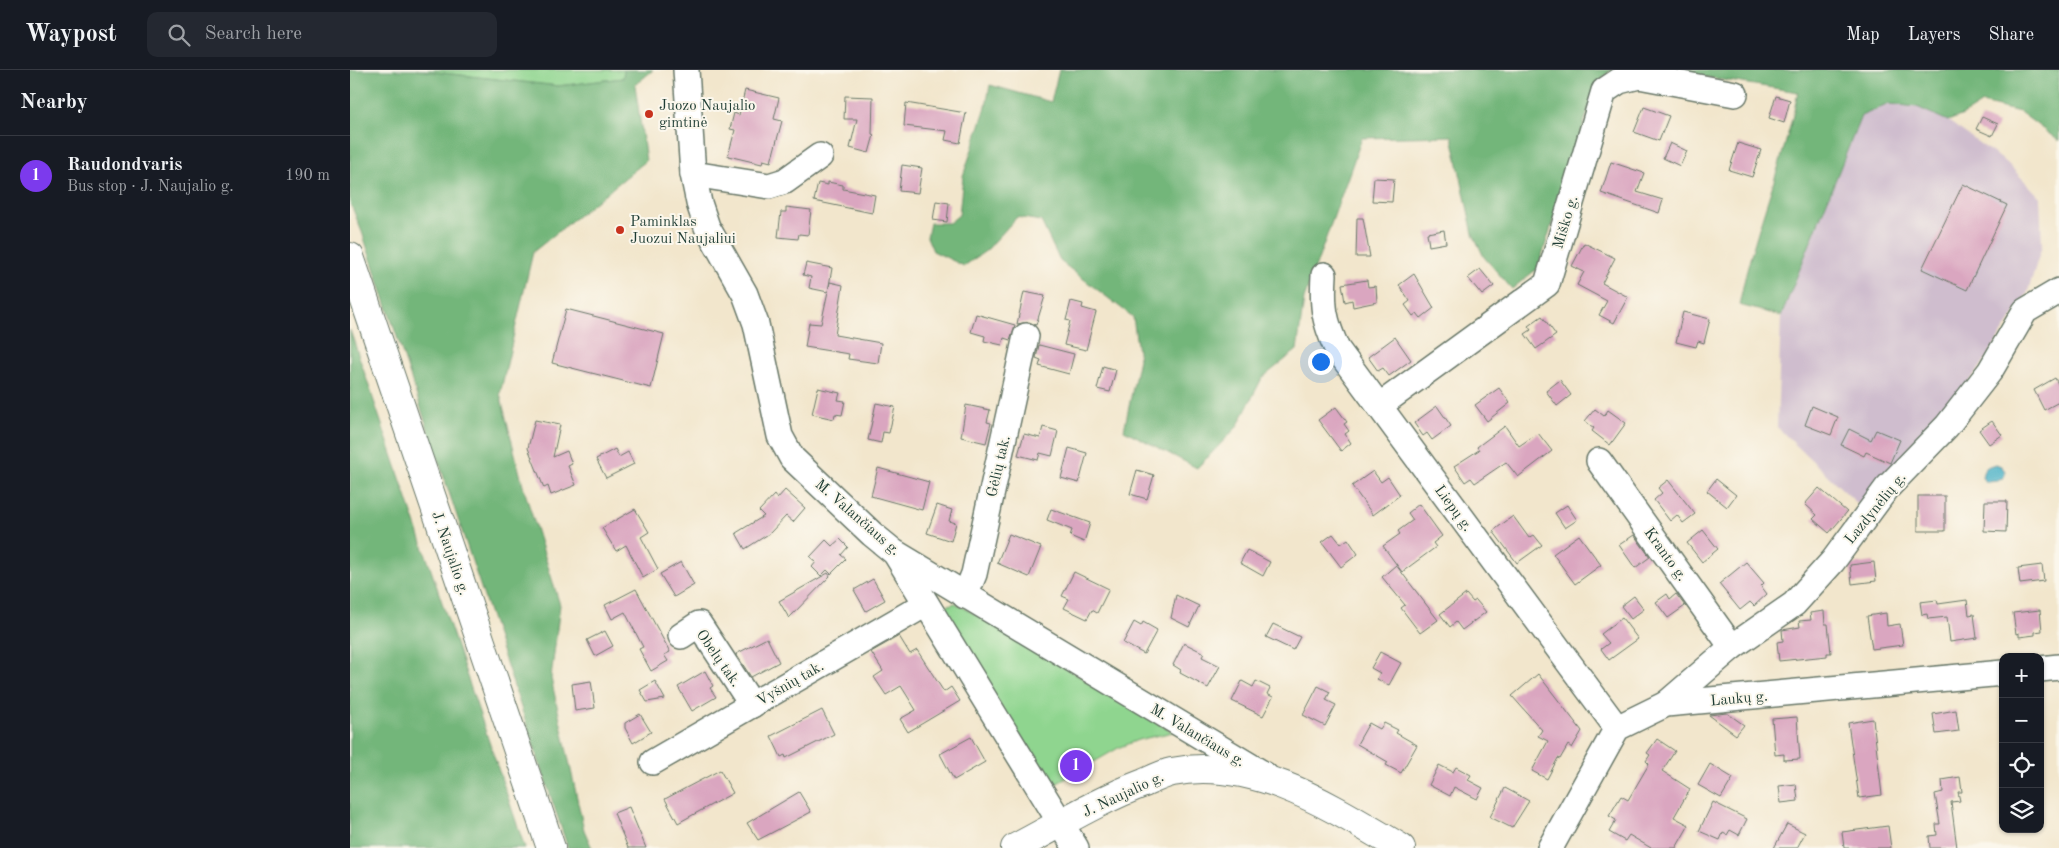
<!DOCTYPE html>
<html lang="en">
<head>
<meta charset="utf-8">
<style>
  body { margin:0; font-family:"Old Standard TT",serif; background:#242831; color:#f1f3f6 }
  .controls { position:absolute; right:15px; bottom:15px; display:grid; overflow:hidden; border-radius:10px; box-shadow:0 1px 4px #0004 }
  .controls button { width:45px; height:45px; display:grid; place-items:center; padding:0; border:0; border-bottom:1px solid #363941; background:#171b24; color:#f1f3f6; font:25px sans-serif }
  .you { position:absolute; left:970px; top:291px; width:18px; height:18px; margin:-12px; border:4px solid #fff; border-radius:50%; background:#1a73e8; box-shadow:0 0 0 8px #1a73e833 }
  .badge { display:grid; place-items:center; width:32px; height:32px; border-radius:50%; background:#7c3aed; color:#fff; font-size:16px; font-weight:700 }
  .pin { position:absolute; translate:-50% -50%; border:2px solid #fff; box-shadow:0 1px 5px #0006 }
  .list { margin:0; padding:0; list-style:none }
  h2 { display:flex; justify-content:space-between; align-items:center; height:65px; margin:0; padding:0 20px; font-size:21px }
  h2 small { font-size:16px; font-weight:400; color:#9ea1a6 }
  .list li { display:grid; grid-template-columns:32px 1fr auto; gap:15px; align-items:center; box-sizing:border-box; height:80px; padding:0 20px; border-top:1px solid #363941 }
  .list b { display:block; font-size:19px; white-space:nowrap }
  .list p { margin:0; font-size:16px; white-space:nowrap; color:#9ea1a6 }
  .list em { font-size:16px; font-style:normal; color:#9ea1a6 }
  .icon { flex:none; width:28px; height:28px; fill:none; stroke:currentColor; stroke-width:2; stroke-linecap:round; stroke-linejoin:round }
  .map { position:relative; flex:none; width:1709px; height:778px; overflow:hidden }
  header { display:flex; align-items:center; gap:30px; box-sizing:border-box; height:70px; padding:0 25px; background:#171b24; border-bottom:1px solid #363941 }
  header strong { font-size:24px }
  nav { display:flex; gap:28px; margin-inline-start:auto; font-size:18px }
  .search { width:350px; height:45px; background:#242831; display:flex; align-items:center; gap:12px; box-sizing:border-box; padding:0 18px; border-radius:10px; color:#9ea1a6; font-size:19px }
  main { display:flex }
  aside { flex:1; background:#171b24 }
  .map>svg:first-child { display:block }
</style>
</head>
<body>
<header>
<strong>Waypost</strong>
<div class="search"><svg class="icon" aria-label="search" viewBox="0 0 24 24"><circle cx="10" cy="10" r="6"/><path d="M15 15l6 6"/></svg>Search here</div>
<nav><a>Map</a><a>Layers</a><a>Share</a></nav>
</header>
<main>
<aside>
<h2>Nearby<small></small></h2>
<ul class="list">
<li><span class="badge">1</span><div><b>Raudondvaris</b><p>Bus stop · J. Naujalio g.</p></div><em>190 m</em></li>
</ul>
</aside>
<div class="map">
<svg width="1709" height="778" viewBox="0 0 1709 778">
  <rect width="100%" height="100%" fill="#fbf7ec"/>
  <filter id="ink" filterUnits="userSpaceOnUse"><feTurbulence type="fractalNoise" baseFrequency=".02" numOctaves="2"/><feDisplacementMap in="SourceGraphic" scale="10" xChannelSelector="R" yChannelSelector="G"/><feConvolveMatrix kernelMatrix="1 2 1 2 8 2 1 2 1" color-interpolation-filters="sRGB"/></filter>
  <filter id="wash" filterUnits="userSpaceOnUse"><feTurbulence type="fractalNoise" baseFrequency=".0096" numOctaves="4" result="noise"/><feDisplacementMap in="SourceGraphic" scale="20" xChannelSelector="R" yChannelSelector="G"/><feGaussianBlur stdDeviation="1.12" result="paint"/><feColorMatrix in="noise" values="0 0 0 0 0 0 0 0 0 0 0 0 0 0 0 0 0 1.4 0 .05"/><feComposite in="paint" operator="in"/></filter>
  <g filter="url(#wash)">
    <rect width="100%" height="100%" fill="#f2e6cc"/>
    <polygon fill="#cfbdce" points="1539,34 1567,37 1598,51 1657,93 1690,127 1692,176 1677,224 1631,296 1515,441 1427,357 1431,246 1511,46"/>
    <g fill="#8fd58f" stroke="#578962">
      <polygon points="66,0 274,0 273,8 208,16"/>
      <polygon points="606,533 823,662 788,670 770,677 699,718 593,539 598,535"/>
    </g>
    <g fill="#73b67a" stroke="#497a57">
      <polygon points="0,0 66,0 208,16 273,8 274,0 303,0 285,15 296,91 183,182 150,324 173,416 210,535 201,608 234,760 242,778 218,778 12,162 0,132"/>
      <polygon points="709,0 1267,0 1259,2 1246,15 1188,198 1162,219 1134,187 1123,164 1102,66 1012,68 954,229 947,280 912,308 887,357 847,398 774,360 789,289 783,247 710,191 691,151 667,147 637,180 614,196 583,181 577,167 580,153 599,153 609,145 613,106 636,37 640,15 701,32"/>
      <path d="M1311,0H1709V71L1670,42L1632,33L1613,45L1598,51L1567,37L1539,34L1511,46L1431,246L1389,235C1403,162 1434,94 1448,22Z"/>
      <polygon points="0,260 175,778 0,778"/>
    </g>
    <path fill="#47b0c6" stroke="#33767d" d="M1646,394L1651,396L1655,401L1654,407L1648,411L1637,412L1632,408C1633,398 1637,396 1646,394Z"/>
    <g id="blocks">
      <g fill="#daa6c0">
        <polygon points="395,20 429,28 424,49 432,51 421,92 413,90 412,94 378,86 385,60 380,59 384,43 389,45"/>
        <polygon points="495,26 523,27 522,64 524,65 519,83 500,78 507,49 494,49"/>
        <polygon points="1426,26 1440,30 1434,53 1419,48"/>
        <polygon points="556,33 616,43 610,73 595,70 597,61 554,56"/>
        <polygon points="1294,37 1319,46 1309,71 1284,62"/>
        <polygon points="1632,47 1648,54 1642,66 1626,59"/>
        <polygon points="1320,73 1337,81 1330,96 1313,88"/>
        <polygon points="1388,73 1411,80 1402,107 1379,100"/>
        <polygon points="1261,92 1294,103 1287,122 1313,130 1309,143 1251,123"/>
        <polygon points="552,95 572,98 568,123 549,121"/>
        <polygon points="1024,108 1044,109 1042,132 1022,131"/>
        <polygon points="478,112 493,115 493,119 525,125 522,143 464,131 468,113 478,115"/>
        <polygon points="1613,114 1657,135 1617,220 1572,199"/>
        <polygon points="586,131 599,133 597,152 583,150"/>
        <polygon points="436,137 461,140 458,165 449,164 448,169 428,167 431,142 436,142"/>
        <polygon points="1007,148 1013,148 1020,187 1006,187"/>
        <polygon points="1094,160 1096,173 1079,176 1077,163"/>
        <polygon points="1234,173 1265,188 1252,213 1278,227 1264,253 1249,245 1257,231 1227,215 1234,202 1222,196"/>
        <polygon points="456,193 482,198 478,222 459,218 461,207 453,205"/>
        <polygon points="1130,199 1144,216 1132,225 1118,208"/>
        <polygon points="1064,204 1084,238 1071,248 1067,243 1063,246 1055,235 1060,231 1049,215"/>
        <polygon points="1017,210 1018,217 1026,216 1027,232 1003,237 1002,230 995,232 992,214"/>
        <polygon points="480,212 493,215 485,265 531,273 528,293 498,289 499,284 455,277 459,253 471,254"/>
        <polygon points="674,222 695,226 686,255 679,252 667,254"/>
        <polygon points="721,231 733,234 732,238 746,242 736,280 714,275 720,251 716,250"/>
        <polygon points="216,239 314,264 301,318 202,293"/>
        <polygon points="1333,242 1360,249 1354,273 1348,271 1346,277 1326,272"/>
        <polygon points="626,244 665,255 660,270 654,268 652,275 634,271 635,266 621,262"/>
        <polygon points="1192,246 1206,265 1186,279 1175,264 1181,260 1178,256"/>
        <polygon points="1045,267 1061,290 1039,306 1033,298 1028,301 1018,287"/>
        <polygon points="689,275 724,284 719,304 689,296 691,290 686,288"/>
        <polygon points="753,296 766,300 760,322 747,319"/>
        <polygon points="1705,308 1709,316 1709,332 1694,340 1684,320"/>
        <polygon points="1210,310 1221,325 1207,336 1196,321"/>
        <polygon points="468,318 490,323 488,330 495,331 492,345 485,344 484,349 462,344"/>
        <polygon points="1149,318 1160,333 1137,351 1125,335"/>
        <polygon points="526,333 545,337 539,363 533,362 531,373 518,370"/>
        <polygon points="616,335 640,340 637,352 641,353 636,373 611,367"/>
        <polygon points="1087,336 1101,356 1082,370 1077,363 1073,366 1064,353"/>
        <polygon points="1462,336 1488,347 1481,365 1455,355"/>
        <polygon points="986,337 997,352 994,354 999,361 995,364 1001,373 991,381 968,350"/>
        <polygon points="1245,339 1254,346 1258,340 1276,353 1260,375 1242,361 1244,358 1235,351"/>
        <polygon points="185,350 210,355 203,387 217,381 222,394 218,396 226,415 201,425 198,416 194,418 178,378"/>
        <polygon points="1642,351 1652,365 1639,374 1629,360"/>
        <polygon points="1155,356 1169,376 1188,363 1202,381 1168,407 1156,392 1125,413 1121,408 1115,412 1104,396 1129,380 1127,377"/>
        <polygon points="693,357 708,361 702,386 690,383 688,390 668,385 674,364 690,368"/>
        <polygon points="1499,359 1521,370 1526,360 1550,370 1540,393 1516,382 1514,386 1491,375"/>
        <polygon points="719,378 737,383 729,413 711,408"/>
        <polygon points="265,379 269,387 278,382 284,394 256,408 246,389"/>
        <polygon points="528,398 579,412 572,440 521,426"/>
        <polygon points="787,400 804,405 797,429 780,424"/>
        <polygon points="1023,401 1031,412 1038,407 1050,425 1023,445 1002,416"/>
        <polygon points="1366,409 1386,425 1377,437 1357,421"/>
        <polygon points="1318,410 1345,444 1333,453 1327,445 1320,451 1304,430 1312,423 1308,418"/>
        <polygon points="1469,418 1497,442 1479,463 1463,449 1467,445 1455,434"/>
        <polygon points="435,420 455,438 443,452 436,446 420,463 395,479 386,463 414,446 409,441 424,425 427,429"/>
        <rect x="1568" y="426" width="27" height="35"/>
        <polygon points="1635,431 1657,431 1656,462 1634,461"/>
        <polygon points="1069,434 1092,466 1083,473 1086,477 1052,502 1033,476 1050,464 1048,461 1063,450 1058,443"/>
        <polygon points="587,435 602,440 599,451 606,453 601,471 577,463"/>
        <polygon points="1217,435 1227,450 1215,458 1205,443"/>
        <polygon points="285,439 299,462 291,467 308,499 293,508 276,475 266,481 252,458"/>
        <polygon points="701,439 740,453 734,472 720,466 722,460 697,450"/>
        <polygon points="1163,446 1179,468 1184,465 1192,475 1167,493 1143,461"/>
        <polygon points="1353,460 1368,479 1352,492 1337,473"/>
        <polygon points="659,464 691,477 679,507 647,493"/>
        <polygon points="983,464 991,474 998,469 1008,484 991,497 972,472"/>
        <polygon points="1229,465 1251,495 1225,514 1203,484"/>
        <polygon points="1284,465 1300,487 1285,498 1269,475"/>
        <polygon points="490,469 498,477 491,485 496,489 481,504 477,500 471,506 462,497 466,492 460,487 476,470 482,476"/>
        <polygon points="897,480 920,492 913,506 890,493"/>
        <polygon points="331,492 344,515 324,527 310,504"/>
        <polygon points="1396,492 1414,513 1411,516 1417,524 1404,536 1400,532 1390,540 1369,514"/>
        <polygon points="1524,492 1526,511 1502,514 1500,495"/>
        <polygon points="1046,495 1088,550 1070,563 1051,538 1055,535 1032,507"/>
        <polygon points="1692,495 1694,511 1670,514 1668,498"/>
        <polygon points="724,502 759,519 747,543 742,540 737,549 714,538 719,529 712,526"/>
        <polygon points="478,503 480,506 439,548 429,531"/>
        <polygon points="523,509 535,530 516,541 504,520"/>
        <polygon points="286,519 320,582 314,585 318,591 301,601 289,579 293,577 275,542 262,549 255,535"/>
        <polygon points="1116,524 1123,532 1126,530 1136,542 1112,560 1106,552 1100,557 1090,544"/>
        <polygon points="1317,524 1320,529 1326,524 1335,536 1318,548 1306,532"/>
        <polygon points="826,525 849,536 839,557 821,548"/>
        <polygon points="1284,526 1294,539 1281,549 1271,536"/>
        <polygon points="1587,530 1588,534 1617,530 1619,545 1624,544 1627,568 1600,572 1597,547 1578,549 1577,544 1572,545 1570,532"/>
        <polygon points="1690,540 1692,561 1685,562 1685,565 1669,567 1669,563 1666,564 1663,543"/>
        <polygon points="1474,541 1475,554 1478,554 1481,583 1477,583 1477,586 1429,591 1427,572 1433,571 1432,560 1450,557 1449,551 1461,550 1460,543"/>
        <polygon points="1536,543 1537,556 1550,554 1553,575 1522,579 1517,546"/>
        <polygon points="1272,548 1288,569 1259,590 1251,579 1259,573 1251,564"/>
        <polygon points="784,552 791,556 793,552 807,560 794,584 773,573"/>
        <polygon points="923,554 950,567 943,580 916,567"/>
        <polygon points="255,561 263,576 245,586 237,570"/>
        <polygon points="549,566 560,584 567,580 594,622 601,617 610,631 558,662 550,649 566,640 551,616 536,625 524,607 533,601 521,582"/>
        <polygon points="417,568 429,592 401,607 386,584"/>
        <polygon points="834,573 854,583 852,587 870,596 858,618 830,603 831,600 823,595"/>
        <polygon points="1030,582 1051,593 1039,615 1027,609 1030,603 1021,598"/>
        <polygon points="355,601 363,616 360,618 366,627 342,641 328,617"/>
        <polygon points="1188,604 1232,661 1222,678 1218,675 1210,689 1208,688 1197,709 1182,701 1198,671 1188,666 1192,660 1162,626"/>
        <polygon points="241,611 245,638 225,641 222,614"/>
        <polygon points="305,611 315,629 297,632 290,620"/>
        <polygon points="892,611 903,617 906,611 920,618 917,624 923,627 913,646 882,631"/>
        <polygon points="968,616 980,622 976,630 986,635 975,656 953,645"/>
        <polygon points="472,640 484,664 436,688 435,685 431,687 421,666"/>
        <polygon points="1606,640 1609,661 1586,664 1583,644"/>
        <polygon points="1377,643 1394,655 1386,665 1359,645"/>
        <polygon points="290,644 301,662 283,673 275,658 275,653"/>
        <polygon points="1447,647 1450,689 1434,690 1434,684 1425,685 1422,649"/>
        <polygon points="1523,649 1532,725 1509,728 1498,653"/>
        <polygon points="1019,653 1030,659 1034,653 1048,660 1046,663 1067,675 1051,703 1036,695 1038,692 1007,674"/>
        <polygon points="621,667 635,692 604,710 590,684"/>
        <polygon points="1307,669 1325,681 1312,701 1340,719 1324,747 1339,755 1326,778 1301,778 1279,765 1275,771 1259,762 1266,750 1259,746 1271,726 1278,730 1299,694 1296,691 1300,685 1297,683"/>
        <polygon points="1360,694 1383,708 1371,728 1348,715"/>
        <polygon points="1089,695 1103,702 1106,697 1121,705 1118,710 1133,718 1127,729 1104,717 1100,726 1079,715"/>
        <polygon points="370,700 383,723 328,753 315,729"/>
        <polygon points="1610,707 1612,722 1608,722 1610,731 1601,732 1607,778 1580,778 1579,766 1587,765 1586,754 1590,754 1585,724 1593,722 1592,710"/>
        <polygon points="1446,714 1448,731 1431,733 1429,716"/>
        <polygon points="1155,718 1179,731 1162,758 1140,747"/>
        <polygon points="449,722 461,742 408,770 397,753"/>
        <polygon points="1363,732 1397,749 1389,765 1380,760 1377,765 1373,763 1370,770 1349,761"/>
        <polygon points="279,737 296,778 278,778 264,743"/>
        <polygon points="1437,754 1455,763 1447,778 1424,778"/>
        <polygon points="1538,756 1541,778 1494,778 1492,762"/>
      </g>
    </g>
  </g>
  <g filter="url(#ink)">
    <use href="#blocks" fill-opacity="0" stroke="#697869" stroke-width="1"/>
    <g fill="none" stroke-linecap="round" stroke-linejoin="round">
      <defs>
        <g id="minor">
          <polyline points="336,0 343,104 349,133 357,157 395,224 406,254 430,366 442,388 522,464 544,482 915,705"/>
          <polyline points="343,104 419,116 435,111 470,86"/>
          <path d="M974,205C972,237 974,250 987,279L1267,658"/>
          <polyline points="1029,336 1197,214 1254,21 1269,11 1289,6 1385,24"/>
          <polyline points="1249,391 1382,577"/>
          <polyline points="547,486 726,778"/>
          <polyline points="615,526 624,504 676,266"/>
          <polyline points="331,566 349,554 402,635"/>
          <polyline points="1690,599 1709,597"/>
          <polyline points="1316,634 1382,577 1444,534 1483,491 1537,418 1597,356 1640,301 1675,241 1709,221"/>
          <polyline points="303,692 576,534"/>
          <polyline points="1200,778 1267,658 1316,634 1653,603"/>
        </g>
        <g id="major">
          <polyline points="0,187 201,778"/>
          <path d="M665,778C707,756 749,730 794,713C803,709 813,704 822,702C905,686 983,738 1051,778"/>
        </g>
      </defs>
      <use href="#minor" stroke="#697869" stroke-width="28"/>
      <use href="#major" stroke="#697869" stroke-width="30"/>
      <use href="#minor" stroke="#fff" stroke-width="25"/>
      <use href="#major" stroke="#fff" stroke-width="28"/>
    </g>
  </g>
  <g fill="#c8321e" stroke="#fbf7ec" stroke-width="2">
    <circle cx="299" cy="44" r="5"/>
    <circle cx="270" cy="160" r="5"/>
  </g>
  <g text-anchor="middle" stroke-width="4" stroke-linejoin="round" paint-order="stroke">
    <g font-size="15" fill="#1f3d34" stroke="#fbf7ec" text-anchor="start">
      <text x="309" y="40">Juozo Naujalio<tspan x="309" dy="17">gimtinė</tspan></text>
      <text x="280" y="156">Paminklas<tspan x="280" dy="17">Juozui Naujaliui</tspan></text>
    </g>
    <g font-size="15" fill="#1f3d34" stroke="#fbf7ec">
      <text transform="translate(1215 152) rotate(-73)" y="5">Miško g.</text>
      <text transform="translate(648 396) rotate(-77)" y="5">Gėlių tak.</text>
      <text transform="translate(1104 438) rotate(54)" y="5">Liepų g.</text>
      <text transform="translate(1525 438) rotate(-51)" y="5">Lazdynėlių g.</text>
      <text transform="translate(508 447) rotate(41)" y="5">M. Valančiaus g.</text>
      <text transform="translate(101 483) rotate(71)" y="5">J. Naujalio g.</text>
      <text transform="translate(1316 484) rotate(54)" y="5">Kranto g.</text>
      <text transform="translate(369 588) rotate(55)" y="5">Obelų tak.</text>
      <text transform="translate(440 613) rotate(-30)" y="5">Vyšnių tak.</text>
      <text transform="translate(1389 628) rotate(-5)" y="5">Laukų g.</text>
      <text transform="translate(848 665) rotate(31)" y="5">M. Valančiaus g.</text>
      <text transform="translate(773 724) rotate(-25)" y="5">J. Naujalio g.</text>
    </g>
  </g>
</svg>
<div class="controls">
<button>+</button>
<button>−</button>
<button><svg class="icon" aria-label="locate" viewBox="0 0 24 24"><circle cx="12" cy="12" r="6"/><path d="M12 2v4M12 18v4M2 12h4M18 12h4"/></svg></button>
<button><svg class="icon" aria-label="layers" viewBox="0 0 24 24"><path d="M12 4l9 5-9 5-9-5zM3 14l9 5 9-5"/></svg></button>
</div>
<div class="you"></div>
<div class="pin badge" style="left:726px;top:696px">1</div>
</div>
</main>
</body>
</html>
